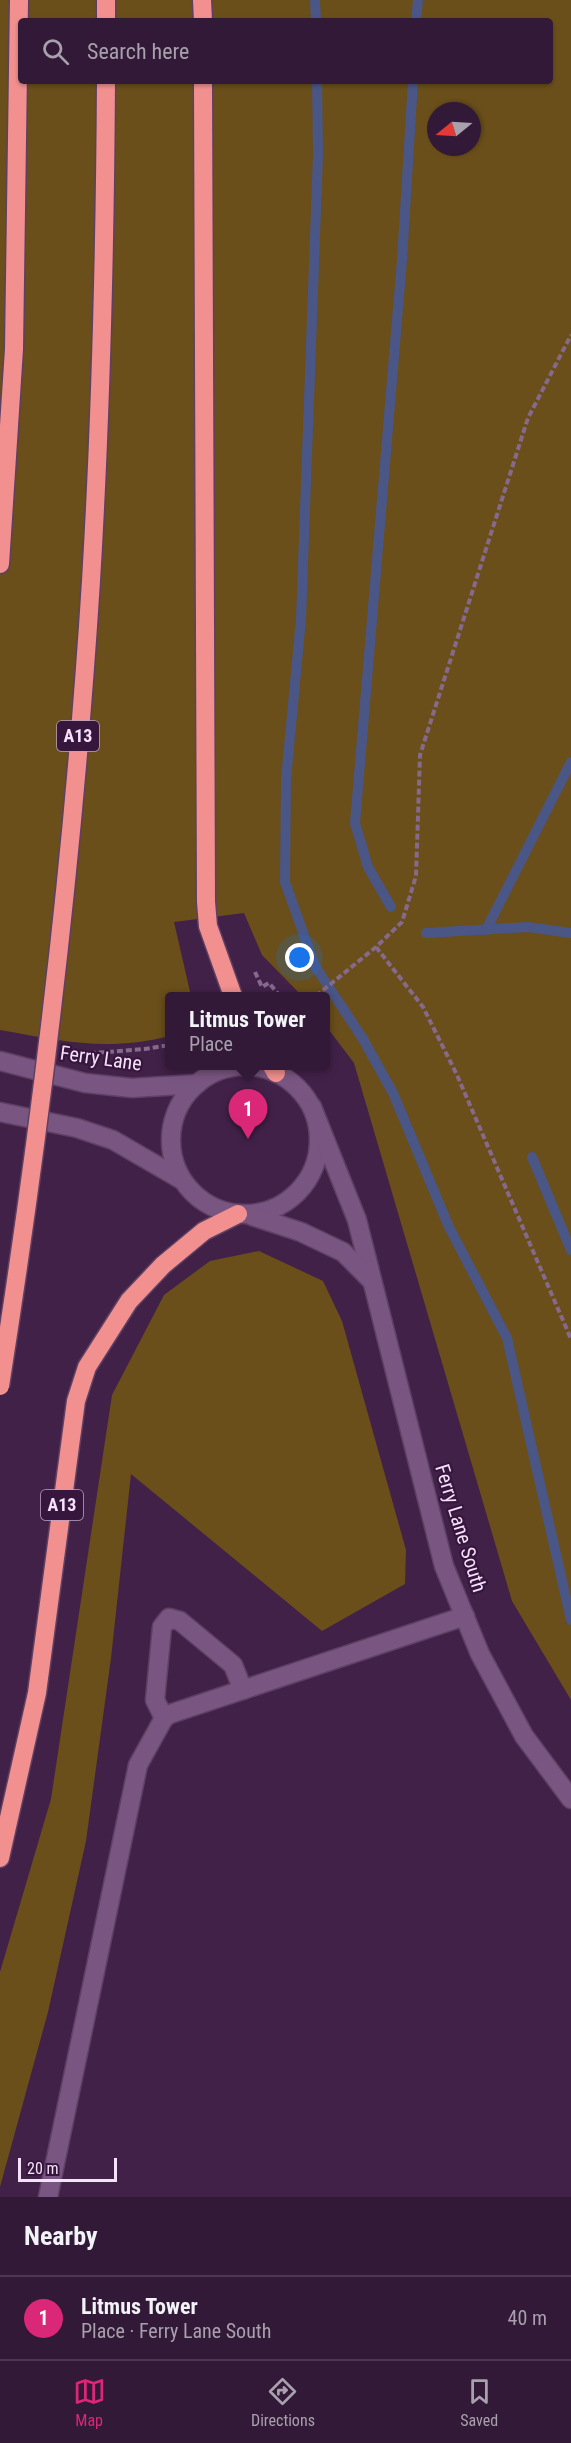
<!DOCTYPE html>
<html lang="en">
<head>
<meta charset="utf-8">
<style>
  body { margin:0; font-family:"Roboto Condensed",sans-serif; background:#3d2642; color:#f1f3f6 }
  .compass { position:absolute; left:427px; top:102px; width:54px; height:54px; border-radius:50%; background:#321937; box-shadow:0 2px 4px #0004; rotate:252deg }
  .scale { position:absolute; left:18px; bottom:15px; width:99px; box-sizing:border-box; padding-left:6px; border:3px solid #f6e1fa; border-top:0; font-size:16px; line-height:21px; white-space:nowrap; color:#f6e1fa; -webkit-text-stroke:4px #37163e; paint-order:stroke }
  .you { position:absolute; left:300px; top:958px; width:21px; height:21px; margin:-15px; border:4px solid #fff; border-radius:50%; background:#1a73e8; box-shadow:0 0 0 9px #1a73e833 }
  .badge { display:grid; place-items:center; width:39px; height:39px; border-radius:50%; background:#db2777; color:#fff; font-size:20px; font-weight:700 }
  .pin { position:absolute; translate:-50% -50px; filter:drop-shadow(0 2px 3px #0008) }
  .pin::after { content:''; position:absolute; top:32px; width:21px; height:18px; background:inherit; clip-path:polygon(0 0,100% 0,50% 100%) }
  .popup { position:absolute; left:165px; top:992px; width:165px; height:78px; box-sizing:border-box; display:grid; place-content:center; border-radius:6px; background:#321937; filter:drop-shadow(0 2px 4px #0005); font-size:20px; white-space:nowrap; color:#a8a0ad }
  .popup b { font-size:22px; color:#f1f3f6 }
  .popup::after { content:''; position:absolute; left:50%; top:100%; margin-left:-12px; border:12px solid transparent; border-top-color:#321937 }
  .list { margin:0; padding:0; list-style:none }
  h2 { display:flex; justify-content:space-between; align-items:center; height:78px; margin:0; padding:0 24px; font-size:26px }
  h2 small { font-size:20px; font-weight:400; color:#a8a0ad }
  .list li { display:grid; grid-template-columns:39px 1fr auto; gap:18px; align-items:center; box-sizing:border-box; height:84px; padding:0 24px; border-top:2px solid #4d3852 }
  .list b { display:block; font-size:22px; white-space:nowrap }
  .list p { margin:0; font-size:20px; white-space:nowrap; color:#a8a0ad }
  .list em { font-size:20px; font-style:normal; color:#a8a0ad }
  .icon { flex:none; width:33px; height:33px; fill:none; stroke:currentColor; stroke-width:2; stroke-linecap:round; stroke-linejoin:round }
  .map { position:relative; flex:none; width:571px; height:2197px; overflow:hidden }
  .search { position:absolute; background:#321937; box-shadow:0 2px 4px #0004; left:18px; right:18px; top:18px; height:66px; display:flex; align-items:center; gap:15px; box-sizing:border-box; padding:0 21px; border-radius:6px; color:#a8a0ad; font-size:22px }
  .sheet { height:162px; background:#321937 }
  nav { display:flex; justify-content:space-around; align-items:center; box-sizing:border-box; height:84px; border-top:2px solid #4d3852; background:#321937; font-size:16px; color:#a8a0ad }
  nav a { display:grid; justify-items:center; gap:3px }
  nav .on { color:#db2777 }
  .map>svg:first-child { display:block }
</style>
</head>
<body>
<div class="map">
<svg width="571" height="2197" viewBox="0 0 571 2197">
  <rect width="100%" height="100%" fill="#422149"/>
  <g fill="#6a4f1a" fill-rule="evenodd">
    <path d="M0,0H571V1700L512,1601L354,1063L326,1026V996H302L262,955L244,913L174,922L191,996H170V1036C106,1052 63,1041 0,1030ZM21,21H550V81H21ZM436,111H472V147H436Z"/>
    <polygon points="259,1251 323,1281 342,1321 406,1550 405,1584 322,1631 131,1474 111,1658 86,1841 48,2012 0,2187 0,1972 51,1799 112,1395 164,1295 210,1261"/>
  </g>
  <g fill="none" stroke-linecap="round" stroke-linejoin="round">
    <g stroke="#4a5686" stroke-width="10">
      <polyline points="315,0 316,21"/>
      <polyline points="416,21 418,0"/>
      <polyline points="317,81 318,154 301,619 286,779 285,882 315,966 363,1039 393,1093 449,1227 507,1338 571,1620"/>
      <polyline points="391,907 368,867 355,823 402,260 413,81"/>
      <polyline points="486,930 571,762"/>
      <polyline points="426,933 528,927 571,933"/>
      <polyline points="532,1157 571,1250"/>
    </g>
    <defs>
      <g id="minor">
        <polyline points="0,1061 85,1083 132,1088 197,1084"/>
        <circle cx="245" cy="1140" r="74"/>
        <polyline points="312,1107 357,1220 444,1566 480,1654 524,1736 571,1799"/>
        <polyline points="0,1112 77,1128 113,1140 182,1180"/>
        <polyline points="252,1216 301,1232 343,1252 371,1280"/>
        <polyline points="164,1718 155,1700 162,1627 169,1618 180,1621 233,1665 243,1690"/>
        <polyline points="48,2197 138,1765 164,1718 170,1714 465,1616"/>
      </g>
      <g id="highway">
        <polyline points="202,0 203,21"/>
        <polyline points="106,21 106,0"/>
        <polyline points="203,81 206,902 208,926 233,996"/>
        <polyline points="0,564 14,349 19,0"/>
        <polyline points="272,1066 276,1073"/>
        <polyline points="0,1858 37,1693 76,1401 87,1367 129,1301 163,1265 204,1231 238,1214"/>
      </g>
    </defs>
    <use href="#minor" stroke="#5e4063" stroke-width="21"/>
    <use href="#highway" stroke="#5e4063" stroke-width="21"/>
    <g stroke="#86698c" stroke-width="4" stroke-dasharray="6 3" stroke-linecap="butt">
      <polyline points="376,947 423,1007 457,1075 571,1339"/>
      <polyline points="255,972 262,987 269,983 280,996"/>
      <polyline points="316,996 376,947 402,922 416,876 420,755 528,418 571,335"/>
      <polyline points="81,1054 145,1049 170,1045"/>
    </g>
    <use href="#minor" stroke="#795581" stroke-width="18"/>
    <use href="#highway" stroke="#f1908f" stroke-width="18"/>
    <defs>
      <path id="highway-bridge" d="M0,1386C42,1119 74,851 91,581C101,415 105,248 106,81"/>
    </defs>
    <use href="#highway-bridge" stroke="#5e4063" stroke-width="21" stroke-linecap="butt"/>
    <use href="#highway-bridge" stroke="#f1908f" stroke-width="18"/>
  </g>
  <g text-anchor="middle" stroke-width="4.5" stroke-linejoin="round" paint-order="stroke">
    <g fill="#37163e" stroke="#bda4c2" stroke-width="1.5">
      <rect x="57" y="721" width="42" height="30" rx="4.5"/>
      <rect x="41" y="1490" width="42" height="30" rx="4.5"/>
    </g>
    <g font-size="18" font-weight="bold" fill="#f6e1fa">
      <text x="78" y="742">A13</text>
      <text x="62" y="1511">A13</text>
    </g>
    <g font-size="20" fill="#f6e1fa" stroke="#37163e">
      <text transform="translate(101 1058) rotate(8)" y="7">Ferry Lane</text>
      <text transform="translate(461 1528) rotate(73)" y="7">Ferry Lane South</text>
    </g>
  </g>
</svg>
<svg class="compass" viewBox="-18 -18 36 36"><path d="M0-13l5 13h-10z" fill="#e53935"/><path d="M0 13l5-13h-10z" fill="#a8a0ad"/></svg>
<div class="scale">20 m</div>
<div class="you"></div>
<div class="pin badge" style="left:248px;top:1139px">1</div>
<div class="popup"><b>Litmus Tower</b>Place</div>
<div class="search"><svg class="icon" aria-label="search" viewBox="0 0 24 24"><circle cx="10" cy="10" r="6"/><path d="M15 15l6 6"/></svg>Search here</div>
</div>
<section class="sheet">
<h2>Nearby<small></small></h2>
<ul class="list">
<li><span class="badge">1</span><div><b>Litmus Tower</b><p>Place · Ferry Lane South</p></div><em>40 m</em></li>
</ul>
</section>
<nav>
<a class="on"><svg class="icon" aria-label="map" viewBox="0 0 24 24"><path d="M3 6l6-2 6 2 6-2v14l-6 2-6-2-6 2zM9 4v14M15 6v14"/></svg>Map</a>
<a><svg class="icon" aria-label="directions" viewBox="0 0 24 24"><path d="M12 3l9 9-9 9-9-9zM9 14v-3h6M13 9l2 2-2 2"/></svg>Directions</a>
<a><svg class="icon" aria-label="saved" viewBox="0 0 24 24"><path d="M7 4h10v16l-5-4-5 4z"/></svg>Saved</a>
</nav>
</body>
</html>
